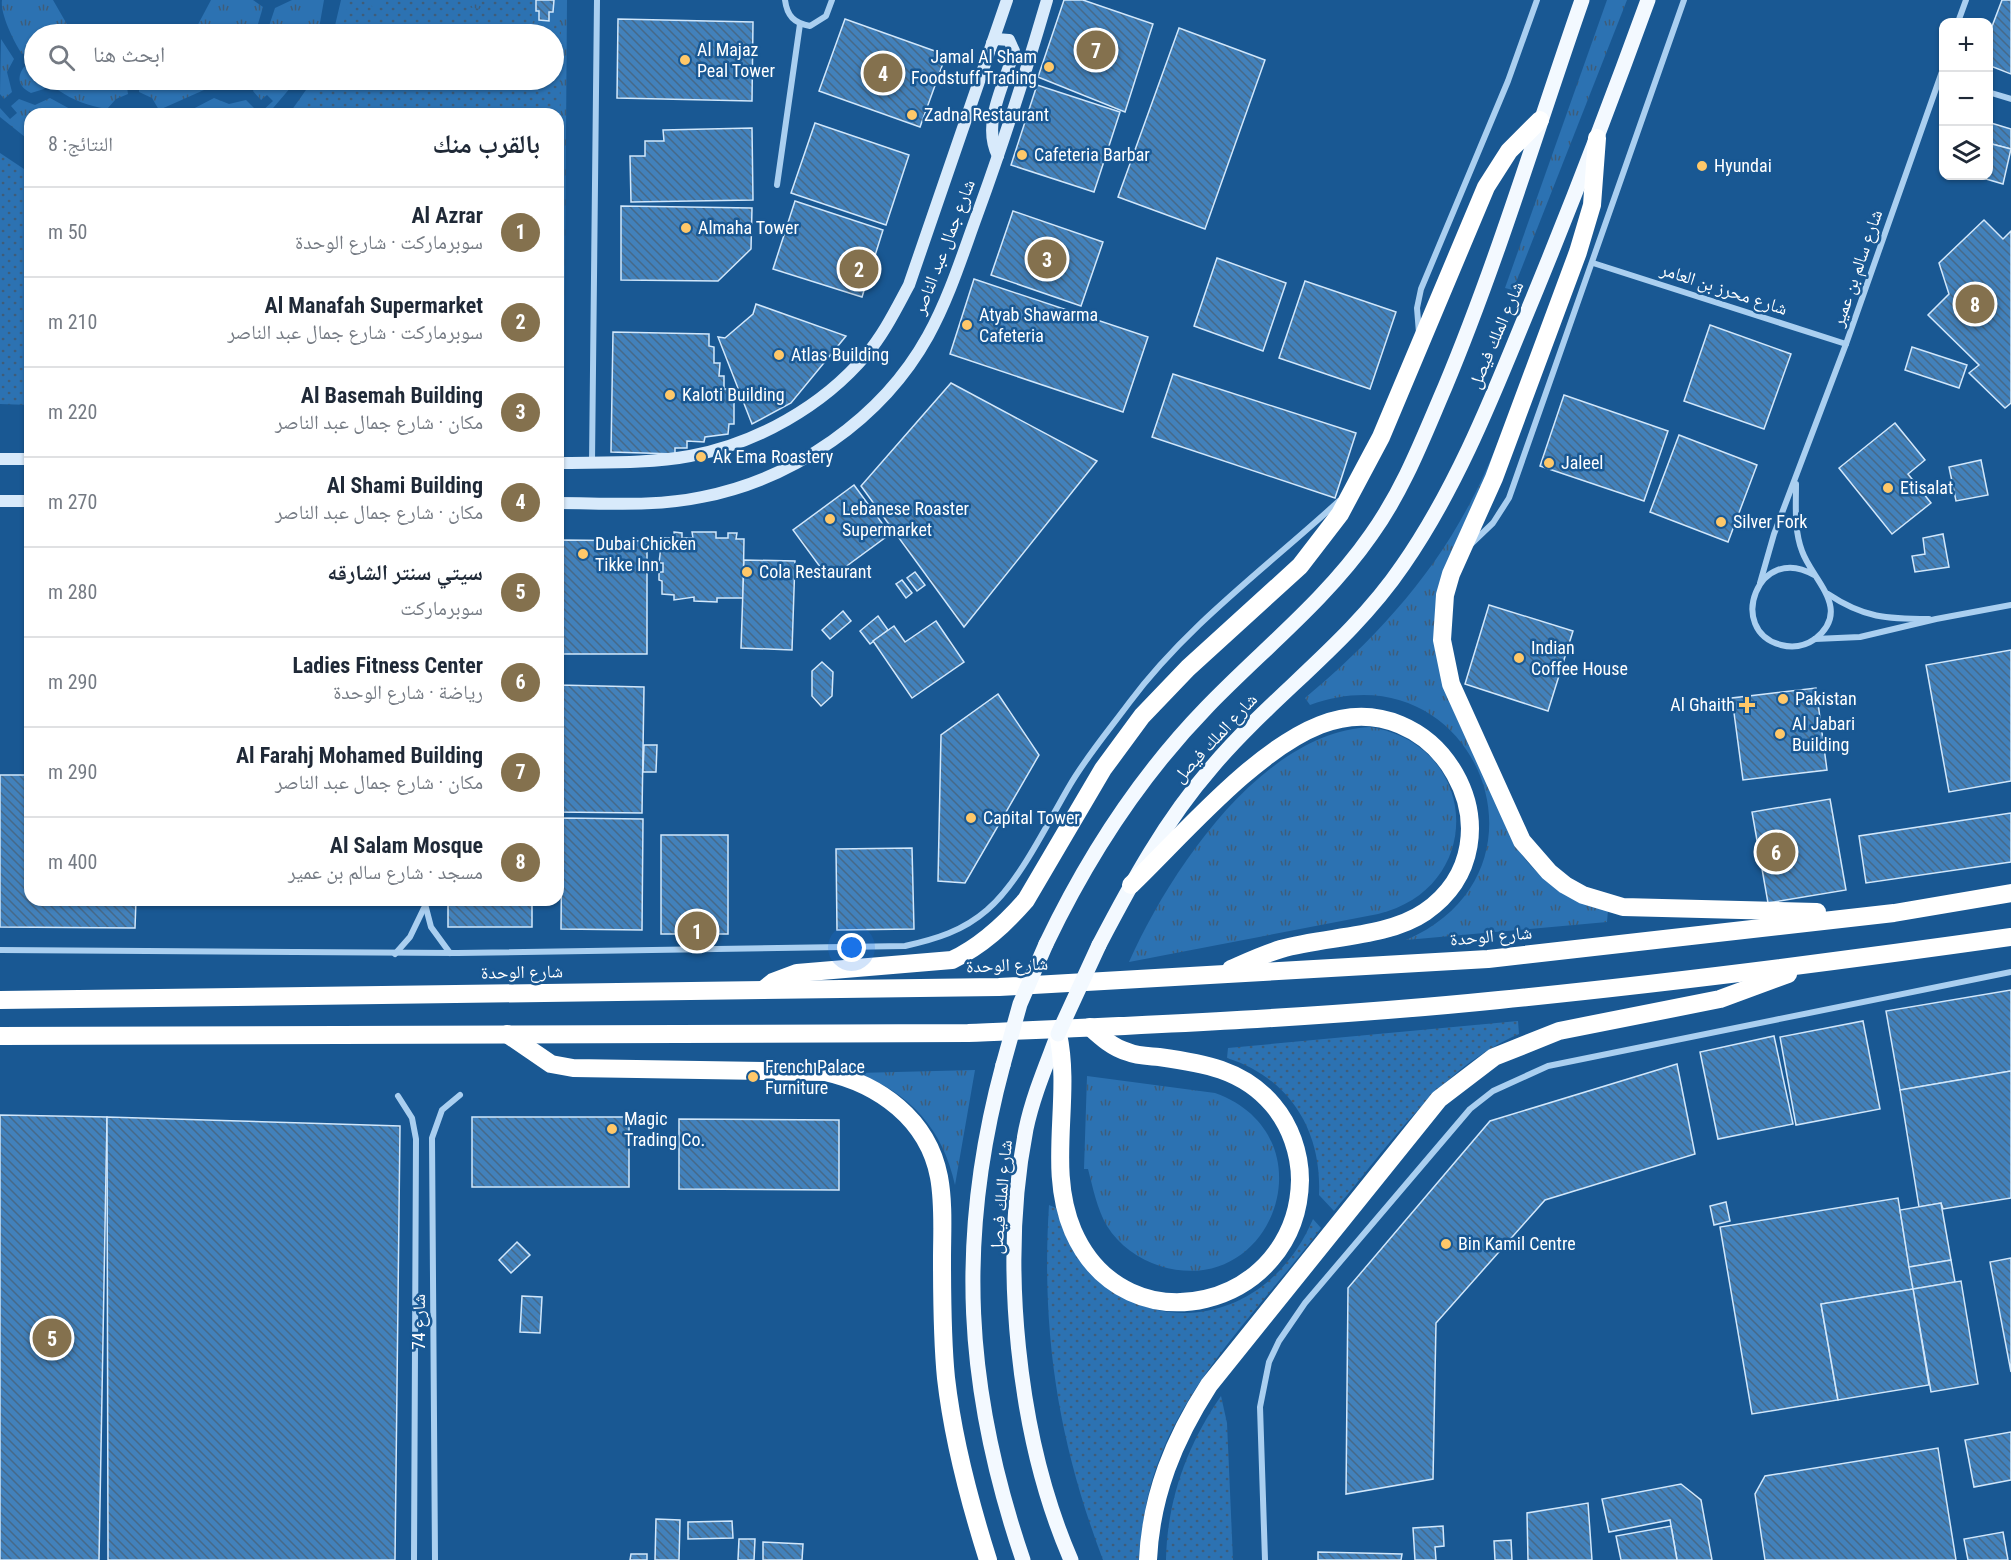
<!DOCTYPE html>
<html lang="ar">
<head>
<meta charset="utf-8">
<style>
  body { margin:0; font-family:"Roboto Condensed","Noto Naskh Arabic",sans-serif; background:#f6f6f7; color:#1f2937; direction:rtl }
  .controls { position:absolute; right:18px; top:18px; display:grid; overflow:hidden; border-radius:12px; box-shadow:0 2px 4px #0004 }
  .controls button { width:54px; height:54px; display:grid; place-items:center; padding:0; border:0; border-bottom:2px solid #e0e1e3; background:#fff; color:#1f2937; font:30px sans-serif }
  .you { position:absolute; left:852px; top:948px; width:21px; height:21px; margin:-15px; border:4px solid #fff; border-radius:50%; background:#1a73e8; box-shadow:0 0 0 9px #1a73e833 }
  .badge { display:grid; place-items:center; width:39px; height:39px; border-radius:50%; background:#84714e; color:#fff; font-size:20px; font-weight:700 }
  .pin { position:absolute; translate:-50% -50%; border:3px solid #fff; box-shadow:0 2px 6px #0006 }
  .list { margin:0; padding:0; list-style:none }
  h2 { display:flex; justify-content:space-between; align-items:center; height:78px; margin:0; padding:0 24px; font-size:26px }
  h2 small { font-size:20px; font-weight:400; color:#747a83 }
  .list li { display:grid; grid-template-columns:39px 1fr auto; gap:18px; align-items:center; box-sizing:border-box; height:90px; padding:0 24px; border-top:2px solid #e0e1e3 }
  .list b { display:block; font-size:22px; white-space:nowrap }
  .list p { margin:0; font-size:20px; white-space:nowrap; color:#747a83 }
  .list em { font-size:20px; font-style:normal; color:#747a83 }
  .icon { flex:none; width:33px; height:33px; fill:none; stroke:currentColor; stroke-width:2; stroke-linecap:round; stroke-linejoin:round }
  .map { position:relative; flex:none; width:2011px; height:1560px; overflow:hidden; direction:ltr }
  .search { position:absolute; background:#fff; box-shadow:0 2px 4px #0004; left:24px; top:24px; width:540px; height:66px; display:flex; align-items:center; gap:15px; box-sizing:border-box; padding:0 21px; border-radius:33px; color:#747a83; font-size:22px }
  .panel { position:absolute; background:#fff; box-shadow:0 2px 4px #0004; left:24px; top:108px; width:540px; height:798px; border-radius:18px; direction:rtl }
  .map>svg:first-child { display:block }
</style>
</head>
<body>
<div class="map">
<svg width="2011" height="1560" viewBox="0 0 2011 1560">
  <defs>
    <pattern id="grass-tufts" width="24" height="20" patternUnits="userSpaceOnUse" patternTransform="scale(1.5)"><rect width="24" height="20" fill="#2c72b2"/><path d="M3 7l-1-3M5 7V3M7 7l1-3M15 17l-1-3M17 17v-4M19 17l1-3" fill="none" stroke="#3e5d7a"/></pattern>
    <pattern id="garden-dots" width="8" height="8" patternUnits="userSpaceOnUse" patternTransform="scale(1.5)"><rect width="8" height="8" fill="#2c72b2"/><path d="M2 2h.1M6 6h.1" fill="none" stroke="#3e5d7a" stroke-width="1.8" stroke-linecap="round"/></pattern>
    <pattern id="building-back-hatch" width="6" height="6" patternUnits="userSpaceOnUse" patternTransform="scale(1.5)"><rect width="6" height="6" fill="#4281bb"/><path d="M-1 5l2 2M0 0l6 6M5-1l2 2" fill="none" stroke="#466989"/></pattern>
  </defs>
  <rect width="100%" height="100%" fill="#195893"/>
  <g fill="url(#grass-tufts)">
    <path d="M2,0H53L72,33L34,34V51L22,54C14,42 0,14 2,0Z"/>
    <polygon points="211,0 253,0 263,7 255,34 196,34 194,32"/>
    <polygon points="292,0 324,0 318,34 271,34 273,32 268,29 275,8"/>
    <polygon points="341,0 567,0 564,408 560,416 558,114 289,114 313,80 554,80 554,34 333,34"/>
    <polygon points="1607,0 1627,0 1513,290 1505,288"/>
    <polygon points="1,39 14,59 7,72 12,92 4,99 0,94"/>
    <path d="M34,63V80H49L44,89L31,93C19,87 16,78 24,67Z"/>
    <path d="M62,80H126L128,94L116,99L107,109C89,106 74,101 58,90Z"/>
    <polygon points="139,80 203,80 204,90 159,110 152,98 139,92"/>
    <polygon points="258,80 297,80 268,114 259,114 273,101 267,95 261,100 253,91"/>
    <polygon points="50,98 72,110 71,114 30,114 30,141 0,117 0,108 10,119 17,113 11,106 19,99 35,105"/>
    <polygon points="214,98 229,104 246,100 254,108 248,114 192,114 191,110"/>
    <path d="M1511,411L1437,604C1426,680 1466,730 1494,797C1505,823 1512,847 1533,868C1552,888 1583,898 1608,910L1607,922L1406,940C1566,871 1474,645 1310,705L1305,698C1371,643 1430,580 1470,503C1486,474 1498,441 1511,411Z"/>
    <path d="M1370,727C1480,744 1487,888 1378,914L1129,962C1169,872 1262,732 1370,727Z"/>
    <path d="M975,1070L955,1185C943,1129 910,1093 857,1073Z"/>
    <path d="M1087,1076L1215,1093C1332,1135 1274,1301 1160,1266C1138,1259 1119,1245 1107,1226C1097,1209 1093,1188 1088,1169H1084Z"/>
  </g>
  <g fill="url(#garden-dots)">
    <polygon points="349,0 375,0 370,0 369,6 385,7 386,2 382,0 471,0 466,2 465,7 481,9 482,4 478,3 478,0 533,0 531,23 536,24 536,28 554,29 555,20 561,20 559,412 558,114 300,114 324,80 554,80 554,34 341,34"/>
    <polygon points="0,153 30,173 30,405 0,404"/>
    <path d="M1518,1021L1519,1034C1439,1068 1389,1146 1334,1211L1319,1195C1322,1131 1290,1078 1227,1058L1228,1048Z"/>
    <path d="M1049,1205L1056,1208C1098,1344 1258,1348 1313,1219L1321,1228C1257,1314 1173,1389 1148,1496C1143,1517 1141,1539 1140,1560H1103C1058,1441 1041,1332 1049,1205Z"/>
    <path d="M1221,1396L1227,1423L1233,1560H1166C1167,1500 1187,1445 1221,1396Z"/>
  </g>
  <g fill="url(#building-back-hatch)" stroke="#d1e7fb" stroke-width="1.5">
    <polygon points="536,0 554,0 553,12 549,12 549,21 539,20 539,11 536,11"/>
    <polygon points="1064,0 1083,0 1153,24 1125,112 1038,77"/>
    <polygon points="2002,0 2011,0 2011,74 1988,65 1988,37"/>
    <polygon points="618,19 753,22 752,101 617,98"/>
    <polygon points="845,19 946,55 920,127 819,91"/>
    <polygon points="1179,28 1265,60 1205,229 1118,197"/>
    <polygon points="1037,85 1120,112 1094,192 1011,165"/>
    <polygon points="815,123 909,155 886,225 791,193"/>
    <polygon points="1991,123 2011,129 2011,149 1988,143"/>
    <polygon points="752,128 753,200 631,202 630,156 645,156 645,141 664,141 663,130"/>
    <polygon points="1988,143 2011,149 2003,184 1976,176 1988,176"/>
    <polygon points="795,201 883,230 862,297 773,269"/>
    <polygon points="621,206 752,208 751,249 718,281 621,280"/>
    <polygon points="1013,211 1103,242 1081,306 991,275"/>
    <polygon points="1984,220 2003,239 2011,231 2011,403 2005,408 1969,373 1979,365 1928,315 1949,294 1939,263"/>
    <polygon points="1217,258 1286,283 1263,351 1194,326"/>
    <polygon points="974,279 1148,337 1123,412 950,354"/>
    <polygon points="1305,281 1396,312 1370,389 1279,358"/>
    <polygon points="756,304 846,336 791,403 752,424 718,337 725,338 753,314"/>
    <polygon points="1710,325 1791,354 1764,429 1684,401"/>
    <polygon points="613,332 709,334 709,346 714,347 714,363 720,363 719,376 724,376 724,389 729,389 728,401 734,402 734,424 729,424 728,434 705,437 704,442 687,441 687,448 675,448 675,454 611,452"/>
    <polygon points="1912,347 1967,365 1959,388 1905,370"/>
    <polygon points="1173,374 1356,433 1335,498 1152,437"/>
    <polygon points="951,383 1097,461 964,627 861,486"/>
    <polygon points="1564,395 1668,431 1644,501 1540,466"/>
    <polygon points="1895,423 1925,460 1908,474 1931,503 1892,534 1839,468"/>
    <polygon points="1679,435 1757,465 1728,542 1650,512"/>
    <polygon points="1981,460 1988,495 1956,501 1949,467"/>
    <polygon points="854,485 890,534 829,579 793,530"/>
    <polygon points="674,532 682,533 682,538 693,538 692,532 716,532 716,538 728,538 728,533 737,533 736,539 744,539 743,598 717,598 717,602 694,601 694,597 674,600 674,595 662,594 662,581 659,580 659,572 663,572 663,563 659,563 662,538 674,538"/>
    <polygon points="1943,534 1949,567 1915,572 1912,556 1925,554 1923,538"/>
    <polygon points="563,540 647,541 647,654 563,654"/>
    <polygon points="744,560 795,561 792,650 741,648"/>
    <polygon points="915,572 925,585 917,591 907,578"/>
    <polygon points="902,580 912,593 906,598 896,584"/>
    <polygon points="1489,605 1573,631 1548,711 1465,684"/>
    <polygon points="843,611 851,621 830,639 822,630"/>
    <polygon points="878,616 888,630 870,644 860,631"/>
    <polygon points="936,621 964,662 912,698 873,641 894,626 905,642"/>
    <polygon points="2011,650 2011,781 1949,792 1926,665"/>
    <polygon points="822,662 833,672 832,696 821,706 812,696 812,671"/>
    <polygon points="558,685 644,687 642,813 558,812"/>
    <polygon points="1816,688 1827,770 1743,780 1732,698"/>
    <polygon points="998,694 1039,755 965,883 938,881 941,735"/>
    <polygon points="644,745 657,745 656,772 643,772"/>
    <polygon points="0,775 30,775 30,900 136,900 135,928 0,927"/>
    <polygon points="1830,799 1846,890 1768,903 1752,812"/>
    <polygon points="2011,813 2011,862 1866,883 1859,836"/>
    <polygon points="562,818 643,819 642,930 561,929"/>
    <rect x="661" y="835" width="67" height="99"/>
    <polygon points="912,848 914,929 837,930 836,849"/>
    <rect x="448" y="900" width="84" height="27"/>
    <polygon points="2011,990 2011,1071 1900,1090 1886,1011"/>
    <polygon points="1863,1021 1880,1109 1796,1125 1780,1037"/>
    <polygon points="1774,1036 1793,1124 1718,1139 1700,1052"/>
    <polygon points="1677,1064 1695,1154 1545,1200 1436,1323 1433,1479 1346,1494 1348,1288 1490,1121"/>
    <polygon points="2011,1071 2011,1198 1943,1209 1941,1203 1919,1207 1900,1090"/>
    <polygon points="0,1115 107,1117 99,1560 0,1560"/>
    <polygon points="107,1117 400,1126 395,1560 108,1560"/>
    <rect x="472" y="1117" width="157" height="70"/>
    <polygon points="679,1119 839,1120 839,1190 679,1189"/>
    <polygon points="1898,1198 1913,1289 1821,1304 1838,1400 1752,1414 1720,1227"/>
    <polygon points="1726,1202 1730,1221 1714,1225 1710,1206"/>
    <polygon points="1941,1203 1951,1260 1909,1267 1900,1210"/>
    <polygon points="517,1242 530,1255 511,1273 499,1260"/>
    <polygon points="2011,1258 2011,1372 1990,1262"/>
    <polygon points="1951,1260 1955,1282 1913,1289 1909,1267"/>
    <polygon points="1961,1281 1978,1384 1931,1392 1913,1289"/>
    <polygon points="1913,1289 1929,1385 1838,1400 1821,1304"/>
    <polygon points="522,1296 542,1297 540,1333 520,1332"/>
    <polygon points="2011,1432 2011,1480 1974,1487 1965,1440"/>
    <polygon points="1938,1448 1956,1560 1765,1560 1755,1494 1765,1476"/>
    <polygon points="1681,1484 1701,1500 1712,1560 1677,1560 1670,1520 1609,1532 1602,1499"/>
    <polygon points="1588,1503 1592,1560 1528,1560 1527,1513"/>
    <polygon points="656,1519 680,1520 679,1560 655,1560"/>
    <polygon points="732,1521 733,1538 688,1539 688,1522"/>
    <polygon points="1443,1526 1444,1546 1435,1547 1436,1560 1415,1560 1413,1528"/>
    <polygon points="1671,1526 1677,1560 1621,1560 1616,1536"/>
    <polygon points="2003,1532 2008,1560 1968,1560 1964,1539"/>
    <polygon points="739,1539 755,1539 754,1560 738,1560"/>
    <polygon points="1511,1540 1512,1560 1495,1560 1494,1541"/>
    <polygon points="763,1542 803,1544 802,1560 763,1560"/>
    <polygon points="1318,1552 1402,1554 1401,1560 1318,1560"/>
    <polygon points="631,1554 647,1554 647,1560 630,1560"/>
  </g>
  <g fill="none" stroke-linecap="round" stroke-linejoin="round">
    <g stroke="#aacff0" stroke-width="6">
      <path d="M785,0C787,16 794,23 810,26L826,16L832,0"/>
      <polyline points="1958,22 1966,0"/>
      <polyline points="1988,92 2011,99"/>
      <polyline points="777,185 800,24"/>
      <polyline points="1593,263 1846,344"/>
      <polyline points="1419,333 1417,308 1421,289 1508,81 1537,0"/>
      <polyline points="592,462 597,0"/>
      <path d="M1796,484C1796,506 1794,530 1802,551C1812,580 1853,609 1815,639C1805,646 1793,648 1781,645C1726,631 1758,542 1814,575"/>
      <polyline points="1470,545 1493,523 1509,498 1684,0"/>
      <polyline points="1760,583 1774,534 1846,344 1944,66"/>
      <path d="M1828,594C1864,618 1887,619 1929,619"/>
      <polyline points="1815,639 1860,637 1936,619 2011,605"/>
      <polyline points="424,900 431,927 450,953"/>
      <path d="M0,950L457,953L905,946C936,939 963,931 987,910C1020,882 1048,822 1070,785C1087,756 1109,730 1129,703C1187,625 1267,567 1339,501"/>
      <polyline points="395,954 410,937 424,908"/>
      <polyline points="398,1096 412,1118 416,1139 414,1560"/>
      <polyline points="435,1560 432,1138 442,1110 460,1095"/>
      <polyline points="1265,1560 1260,1407 1269,1362 1279,1341 1305,1303 1470,1109 1493,1091 1548,1066 2011,972"/>
    </g>
    <g stroke="#d8eafb" stroke-width="12">
      <path d="M992,43L996,39L1009,40L1014,51C1005,84 981,123 998,156"/>
      <polyline points="0,459 30,459"/>
      <path d="M558,463C602,462 647,464 690,456C756,444 823,406 866,355C884,334 896,309 909,285L1007,0"/>
      <polyline points="0,501 30,501"/>
      <path d="M558,503C606,503 655,507 702,497C794,479 882,419 928,336C949,298 962,256 977,215C1003,144 1026,72 1047,0"/>
    </g>
    <g stroke="#f3f9ff" stroke-width="15">
      <path d="M1046,944C1088,856 1139,777 1207,707C1262,650 1325,601 1371,535C1404,489 1423,438 1445,387C1498,260 1537,129 1582,0"/>
      <path d="M1099,945C1132,882 1165,821 1212,767C1272,696 1350,643 1403,565C1453,493 1488,408 1521,327C1566,219 1608,110 1648,0"/>
      <path d="M1058,1034C1046,1066 1033,1096 1026,1129C1000,1262 1017,1436 1071,1560"/>
      <path d="M1003,1065C956,1239 965,1390 1023,1560"/>
    </g>
    <g stroke="#fff" stroke-width="18">
      <polyline points="1597,138 1592,205 1578,252 1494,478 1451,574 1445,595 1442,640 1451,684 1522,841 1549,872 1565,885 1583,895 1623,907 1817,912"/>
      <path d="M1131,885C1183,835 1254,751 1320,725C1437,679 1528,840 1425,912C1387,938 1325,936 1281,949C1264,954 1247,962 1231,969"/>
      <path d="M763,990L773,982L797,973L952,960C982,946 1005,924 1026,900L1103,769L1142,716L1188,668L1300,566L1340,514L1381,437L1486,187L1509,151L1540,120"/>
      <polyline points="0,1000 999,987 1488,959 1894,913 2011,893"/>
      <path d="M507,1034L551,1064L573,1068L825,1072C879,1084 928,1119 939,1177C944,1204 942,1232 942,1259C942,1299 942,1338 946,1378C953,1440 969,1500 988,1560"/>
      <path d="M1058,1034C1072,1099 1046,1168 1073,1231C1126,1352 1298,1308 1300,1180C1300,1153 1290,1125 1273,1105C1243,1069 1202,1063 1159,1057C1149,1056 1137,1056 1128,1052C1113,1048 1101,1037 1090,1027"/>
      <path d="M0,1036L968,1033C1145,1025 1323,1018 1499,1000C1670,983 1841,961 2011,937"/>
      <path d="M1148,1560C1151,1495 1174,1439 1209,1385L1439,1099L1494,1057L1559,1031L1720,999L1788,974"/>
    </g>
    <g stroke="#f3f9ff" stroke-width="15">
      <polyline points="1058,1034 1099,945"/>
      <polyline points="1003,1065 1020,1004 1046,944"/>
    </g>
  </g>
  <g fill="#ffc869" stroke="#195893" stroke-width="2">
    <circle cx="685" cy="60" r="6"/>
    <circle cx="1049" cy="67" r="6"/>
    <circle cx="912" cy="115" r="6"/>
    <circle cx="1022" cy="155" r="6"/>
    <circle cx="1702" cy="166" r="6"/>
    <circle cx="686" cy="228" r="6"/>
    <circle cx="967" cy="325" r="6"/>
    <circle cx="779" cy="355" r="6"/>
    <circle cx="670" cy="395" r="6"/>
    <circle cx="701" cy="457" r="6"/>
    <circle cx="1549" cy="463" r="6"/>
    <circle cx="1888" cy="488" r="6"/>
    <circle cx="830" cy="519" r="6"/>
    <circle cx="1721" cy="522" r="6"/>
    <circle cx="583" cy="554" r="6"/>
    <circle cx="747" cy="572" r="6"/>
    <circle cx="1519" cy="658" r="6"/>
    <circle cx="1783" cy="699" r="6"/>
    <path d="M1744 696h6v6h6v6h-6v6h-6v-6h-6v-6h6z"/>
    <circle cx="1780" cy="734" r="6"/>
    <circle cx="971" cy="818" r="6"/>
    <circle cx="753" cy="1077" r="6"/>
    <circle cx="612" cy="1129" r="6"/>
    <circle cx="1446" cy="1244" r="6"/>
  </g>
  <g text-anchor="middle" stroke-width="5" stroke-linejoin="round" paint-order="stroke">
    <g font-size="18" fill="#fff" stroke="#195893" text-anchor="start">
      <text x="697" y="56">Al Majaz<tspan x="697" dy="21">Peal Tower</tspan></text>
      <text x="1037" y="63" text-anchor="end">Jamal Al Sham<tspan x="1037" dy="21">Foodstuff Trading</tspan></text>
      <text x="924" y="121">Zadna Restaurant</text>
      <text x="1034" y="161">Cafeteria Barbar</text>
      <text x="1714" y="172">Hyundai</text>
      <text x="698" y="234">Almaha Tower</text>
      <text x="979" y="321">Atyab Shawarma<tspan x="979" dy="21">Cafeteria</tspan></text>
      <text x="791" y="361">Atlas Building</text>
      <text x="682" y="401">Kaloti Building</text>
      <text x="713" y="463">Ak Ema Roastery</text>
      <text x="1561" y="469">Jaleel</text>
      <text x="1900" y="494">Etisalat</text>
      <text x="842" y="515">Lebanese Roaster<tspan x="842" dy="21">Supermarket</tspan></text>
      <text x="1733" y="528">Silver Fork</text>
      <text x="595" y="550">Dubai Chicken<tspan x="595" dy="21">Tikke Inn</tspan></text>
      <text x="759" y="578">Cola Restaurant</text>
      <text x="1531" y="654">Indian<tspan x="1531" dy="21">Coffee House</tspan></text>
      <text x="1795" y="705">Pakistan</text>
      <text x="1735" y="711" text-anchor="end">Al Ghaith</text>
      <text x="1792" y="730">Al Jabari<tspan x="1792" dy="21">Building</tspan></text>
      <text x="983" y="824">Capital Tower</text>
      <text x="765" y="1073">French Palace<tspan x="765" dy="21">Furniture</tspan></text>
      <text x="624" y="1125">Magic<tspan x="624" dy="21">Trading Co.</tspan></text>
      <text x="1458" y="1250">Bin Kamil Centre</text>
    </g>
    <g font-size="18" fill="#fff" stroke="#195893">
      <text transform="translate(944 247) rotate(-69)" y="6">شارع جمال عبد الناصر</text>
      <text transform="translate(1857 268) rotate(-71)" y="6">شارع سالم بن عمير</text>
      <text transform="translate(1724 289) rotate(18)" y="6">شارع محرز بن العامر</text>
      <text transform="translate(1496 335) rotate(-67)" y="6">شارع الملك فيصل</text>
      <text transform="translate(1215 738) rotate(-47)" y="6">شارع الملك فيصل</text>
      <text transform="translate(1491 936) rotate(-5)" y="6">شارع الوحدة</text>
      <text transform="translate(1007 965) rotate(-2)" y="6">شارع الوحدة</text>
      <text transform="translate(522 972) rotate(-1)" y="6">شارع الوحدة</text>
      <text transform="translate(1001 1197) rotate(-85)" y="6">شارع الملك فيصل</text>
      <text transform="translate(419 1322) rotate(-90)" y="6">شارع 74</text>
    </g>
  </g>
</svg>
<div class="controls">
<button>+</button>
<button>−</button>
<button><svg class="icon" aria-label="layers" viewBox="0 0 24 24"><path d="M12 4l9 5-9 5-9-5zM3 14l9 5 9-5"/></svg></button>
</div>
<div class="you"></div>
<div class="pin badge" style="left:697px;top:931px">1</div>
<div class="pin badge" style="left:859px;top:269px">2</div>
<div class="pin badge" style="left:1047px;top:259px">3</div>
<div class="pin badge" style="left:883px;top:73px">4</div>
<div class="pin badge" style="left:52px;top:1338px">5</div>
<div class="pin badge" style="left:1776px;top:852px">6</div>
<div class="pin badge" style="left:1096px;top:50px">7</div>
<div class="pin badge" style="left:1975px;top:304px">8</div>
<div class="search"><svg class="icon" aria-label="search" viewBox="0 0 24 24"><circle cx="10" cy="10" r="6"/><path d="M15 15l6 6"/></svg>ابحث هنا</div>
<section class="panel">
<h2>بالقرب منك<small>النتائج: 8</small></h2>
<ul class="list">
<li><span class="badge">1</span><div><b>Al Azrar</b><p>سوبرماركت · شارع الوحدة</p></div><em>50 m</em></li>
<li><span class="badge">2</span><div><b>Al Manafah Supermarket</b><p>سوبرماركت · شارع جمال عبد الناصر</p></div><em>210 m</em></li>
<li><span class="badge">3</span><div><b>Al Basemah Building</b><p>مكان · شارع جمال عبد الناصر</p></div><em>220 m</em></li>
<li><span class="badge">4</span><div><b>Al Shami Building</b><p>مكان · شارع جمال عبد الناصر</p></div><em>270 m</em></li>
<li><span class="badge">5</span><div><b>سيتي سنتر الشارقه</b><p>سوبرماركت</p></div><em>280 m</em></li>
<li><span class="badge">6</span><div><b>Ladies Fitness Center</b><p>رياضة · شارع الوحدة</p></div><em>290 m</em></li>
<li><span class="badge">7</span><div><b>Al Farahj Mohamed Building</b><p>مكان · شارع جمال عبد الناصر</p></div><em>290 m</em></li>
<li><span class="badge">8</span><div><b>Al Salam Mosque</b><p>مسجد · شارع سالم بن عمير</p></div><em>400 m</em></li>
</ul>
</section>
</div>
</body>
</html>
